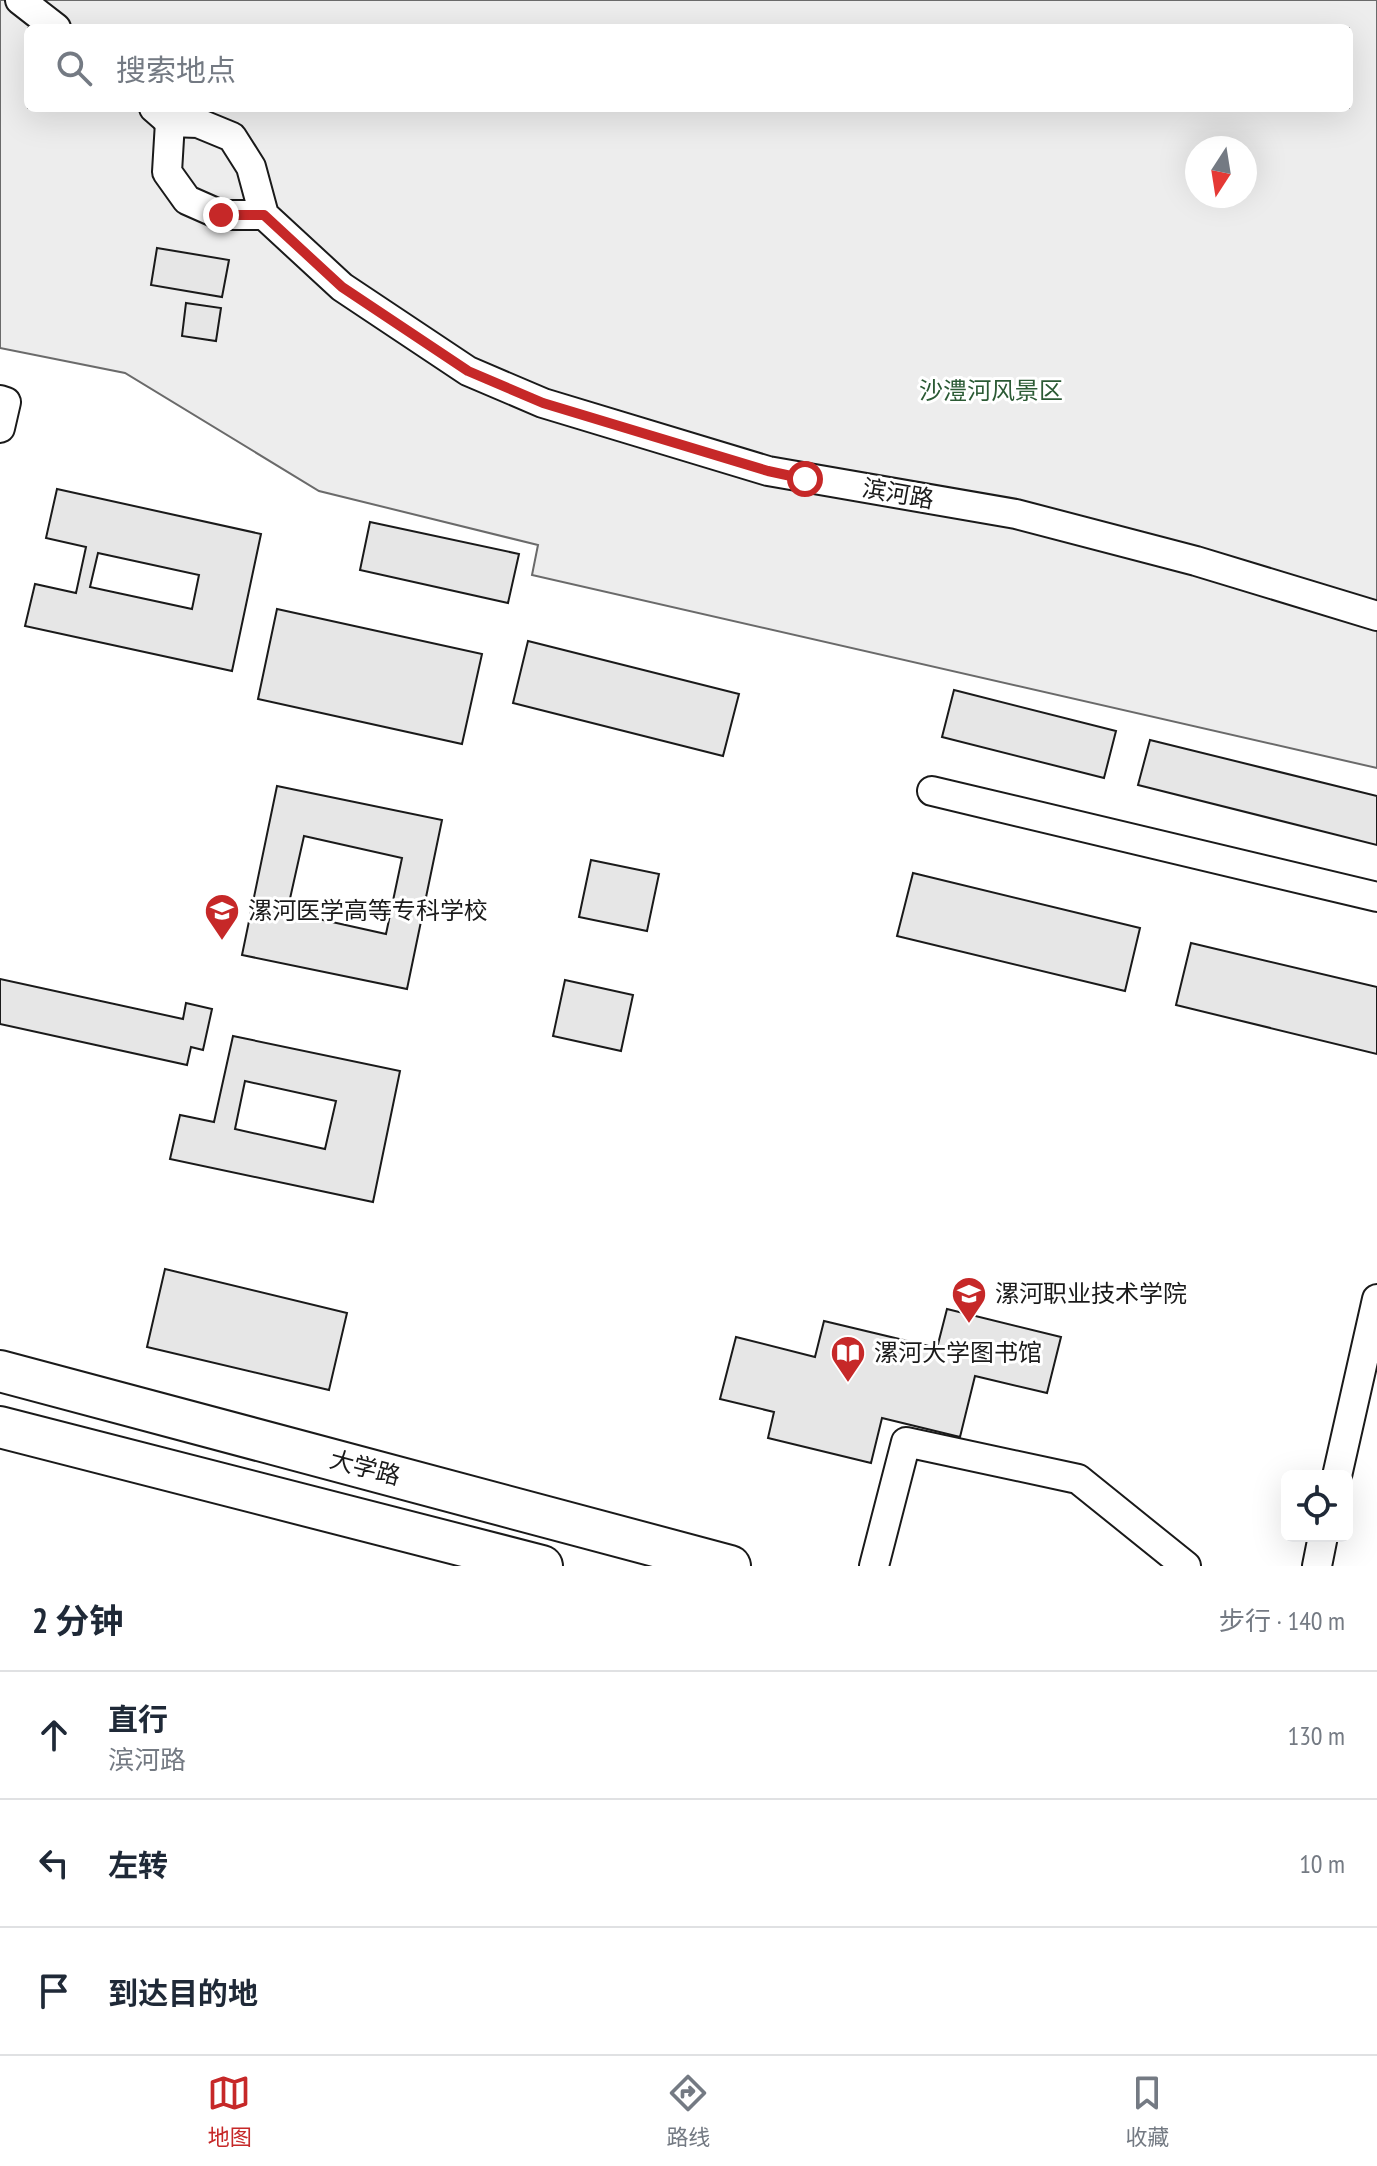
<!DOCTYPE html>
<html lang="zh">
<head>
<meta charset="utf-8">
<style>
  body { margin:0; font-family:"PT Sans Narrow","Noto Sans SC",sans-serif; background:#f6f6f7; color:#1f2937 }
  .controls { position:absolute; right:24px; bottom:24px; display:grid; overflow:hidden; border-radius:12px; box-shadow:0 8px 32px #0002 }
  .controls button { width:72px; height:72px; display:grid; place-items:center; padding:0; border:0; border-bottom:2px solid #e0e1e3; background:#fff; color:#1f2937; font:40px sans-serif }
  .compass { position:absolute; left:1185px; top:136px; width:72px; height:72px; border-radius:50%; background:#fff; box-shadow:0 8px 32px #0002; rotate:192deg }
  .stop { position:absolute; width:24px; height:24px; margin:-18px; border:6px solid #c62828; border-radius:50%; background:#fff }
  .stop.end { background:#c62828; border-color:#fff; box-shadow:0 2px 8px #0008 }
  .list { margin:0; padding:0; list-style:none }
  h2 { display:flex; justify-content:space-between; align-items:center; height:104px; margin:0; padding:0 32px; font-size:34px }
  h2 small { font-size:26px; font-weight:400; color:#747a83 }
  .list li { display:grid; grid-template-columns:52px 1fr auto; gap:24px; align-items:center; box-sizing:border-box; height:128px; padding:0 32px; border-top:2px solid #e0e1e3 }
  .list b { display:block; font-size:30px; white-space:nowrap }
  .list p { margin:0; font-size:26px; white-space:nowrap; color:#747a83 }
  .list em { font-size:26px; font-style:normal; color:#747a83 }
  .icon { flex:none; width:44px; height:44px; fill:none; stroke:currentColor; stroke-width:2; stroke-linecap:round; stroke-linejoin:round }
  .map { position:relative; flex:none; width:1377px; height:1566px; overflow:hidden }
  .search { position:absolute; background:#fff; box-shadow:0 8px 32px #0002; left:24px; right:24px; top:24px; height:88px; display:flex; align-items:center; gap:20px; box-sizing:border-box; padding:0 28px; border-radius:12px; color:#747a83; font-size:30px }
  .sheet { height:488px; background:#fff }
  nav { display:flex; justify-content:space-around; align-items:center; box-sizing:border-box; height:112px; border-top:2px solid #e0e1e3; background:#fff; font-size:22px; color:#747a83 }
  nav a { display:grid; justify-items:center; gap:4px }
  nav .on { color:#c62828 }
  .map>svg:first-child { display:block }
</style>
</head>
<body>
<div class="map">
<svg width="1377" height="1566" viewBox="0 0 1377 1566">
  <rect width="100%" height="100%" fill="#fff"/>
  <path fill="#ededed" stroke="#6a6a6a" stroke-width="2" fill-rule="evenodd" d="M0,0H1377V768L532,575L538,545L319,491L125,373L0,348ZM28,28H1349V108H28ZM1197,148H1245V196H1197Z"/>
  <g fill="#e6e6e6" stroke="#1a1a1a" stroke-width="2" fill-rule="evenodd">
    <polygon points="157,248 229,260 222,297 151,285"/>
    <polygon points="186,303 221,308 216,341 182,336"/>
    <path d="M57,489L261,534L232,671L25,626L35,584L76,593L86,547L46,538ZM98,553L199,575L192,609L90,587Z"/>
    <polygon points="370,522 519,554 508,603 360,570"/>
    <polygon points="277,609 482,654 462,744 258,699"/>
    <polygon points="528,641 739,694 723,756 513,703"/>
    <polygon points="954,690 1116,731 1104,778 942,737"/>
    <polygon points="1150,740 1377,796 1377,845 1138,785"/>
    <path d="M277,786L442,820L407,989L242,955ZM304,836L402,858L386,934L287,912Z"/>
    <polygon points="591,860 659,874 647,931 579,917"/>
    <polygon points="913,873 1140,928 1125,991 897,936"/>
    <polygon points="1191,943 1377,987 1377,1054 1176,1005"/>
    <polygon points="0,979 183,1019 186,1003 212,1009 203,1050 191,1047 187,1065 0,1024"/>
    <polygon points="565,980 633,995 621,1051 553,1036"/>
    <path d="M233,1036L400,1071L373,1202L170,1159L180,1115L214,1122ZM245,1081L336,1101L325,1149L235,1129Z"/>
    <polygon points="165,1269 347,1313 329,1390 147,1347"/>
    <polygon points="947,1309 1061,1337 1047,1393 975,1376 960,1437 882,1418 871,1463 768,1438 774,1412 720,1399 736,1337 815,1357 824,1321 937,1348"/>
  </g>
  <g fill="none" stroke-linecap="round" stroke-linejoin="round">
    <defs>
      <g id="minor">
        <polyline points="20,0 56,28"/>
        <polyline points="154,108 170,122 198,123 232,137 251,167 264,215 342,287 468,371 543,403 768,471 1016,514 1196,561 1377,616"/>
        <polyline points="170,122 167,172 187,200 221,215 264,215"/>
        <polyline points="0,400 6,402 0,428"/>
        <polyline points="932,791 1377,897"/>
        <polyline points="1337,1476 1377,1299"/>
        <polyline points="874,1566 906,1442 1078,1479 1186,1566"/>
        <polyline points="1317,1566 1323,1536"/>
      </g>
      <g id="secondary">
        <polyline points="0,1371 730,1566"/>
        <polyline points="0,1427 542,1566"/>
      </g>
    </defs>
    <use href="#minor" stroke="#1a1a1a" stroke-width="32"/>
    <use href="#secondary" stroke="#1a1a1a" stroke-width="44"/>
    <use href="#minor" stroke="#fff" stroke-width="28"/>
    <use href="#secondary" stroke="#fff" stroke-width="40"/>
  </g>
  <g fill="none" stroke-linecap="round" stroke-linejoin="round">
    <polyline stroke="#c62828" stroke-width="10" points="221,215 264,215 342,287 468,371 543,403 768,471 805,479"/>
  </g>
  <defs>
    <symbol id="university-pin" viewBox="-11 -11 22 30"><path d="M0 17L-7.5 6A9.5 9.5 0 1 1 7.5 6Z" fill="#c62828" stroke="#fff"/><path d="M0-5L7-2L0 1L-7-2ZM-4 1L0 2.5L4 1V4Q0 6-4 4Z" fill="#fff"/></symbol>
    <symbol id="library-pin" viewBox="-11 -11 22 30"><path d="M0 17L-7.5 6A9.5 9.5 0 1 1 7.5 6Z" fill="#c62828" stroke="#fff"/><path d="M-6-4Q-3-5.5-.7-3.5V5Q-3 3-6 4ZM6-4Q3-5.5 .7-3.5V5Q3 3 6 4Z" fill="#fff"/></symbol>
  </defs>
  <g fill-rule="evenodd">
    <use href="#university-pin" x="202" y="891" width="40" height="54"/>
    <use href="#university-pin" x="949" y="1274" width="40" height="54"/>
    <use href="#library-pin" x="828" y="1333" width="40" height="54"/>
  </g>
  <g text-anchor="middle" stroke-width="6" stroke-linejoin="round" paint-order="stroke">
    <g font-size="24" fill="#2b5a34" stroke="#fff">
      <text x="991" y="399">沙澧河风景区</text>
    </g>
    <g font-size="24" fill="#1a1a1a" stroke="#fff">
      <text transform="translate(898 494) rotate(10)" y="8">滨河路</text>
      <text transform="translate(365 1468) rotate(15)" y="8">大学路</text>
    </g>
    <g font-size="24" fill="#1a1a1a" stroke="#fff" text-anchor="start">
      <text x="248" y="919">漯河医学高等专科学校</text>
      <text x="995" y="1302">漯河职业技术学院</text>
      <text x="874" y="1361">漯河大学图书馆</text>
    </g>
  </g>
</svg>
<div class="controls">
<button><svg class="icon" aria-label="locate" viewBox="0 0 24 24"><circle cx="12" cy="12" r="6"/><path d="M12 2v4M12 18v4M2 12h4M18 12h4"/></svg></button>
</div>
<svg class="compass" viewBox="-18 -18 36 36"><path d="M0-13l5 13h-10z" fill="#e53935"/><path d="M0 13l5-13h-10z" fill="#747a83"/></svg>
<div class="stop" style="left:805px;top:479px"></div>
<div class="stop end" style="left:221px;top:215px"></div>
<div class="search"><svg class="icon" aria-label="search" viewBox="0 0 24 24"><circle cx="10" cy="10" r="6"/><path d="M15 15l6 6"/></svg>搜索地点</div>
</div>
<section class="sheet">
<h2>2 分钟<small>步行 · 140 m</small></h2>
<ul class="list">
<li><svg class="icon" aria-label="ahead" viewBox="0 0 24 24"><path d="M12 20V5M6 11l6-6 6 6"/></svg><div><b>直行</b><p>滨河路</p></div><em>130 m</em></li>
<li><svg class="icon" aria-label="left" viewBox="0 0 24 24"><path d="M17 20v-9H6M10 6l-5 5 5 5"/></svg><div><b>左转</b></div><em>10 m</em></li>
<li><svg class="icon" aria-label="arrive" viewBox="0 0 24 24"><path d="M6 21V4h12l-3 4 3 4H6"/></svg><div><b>到达目的地</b></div></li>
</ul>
</section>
<nav>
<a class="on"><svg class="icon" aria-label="map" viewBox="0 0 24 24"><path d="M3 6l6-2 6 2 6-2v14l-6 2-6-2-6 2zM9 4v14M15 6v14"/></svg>地图</a>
<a><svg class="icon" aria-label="directions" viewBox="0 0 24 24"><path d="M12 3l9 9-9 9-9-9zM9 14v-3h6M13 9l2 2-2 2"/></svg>路线</a>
<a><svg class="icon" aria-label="saved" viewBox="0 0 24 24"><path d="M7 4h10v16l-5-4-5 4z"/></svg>收藏</a>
</nav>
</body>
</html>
